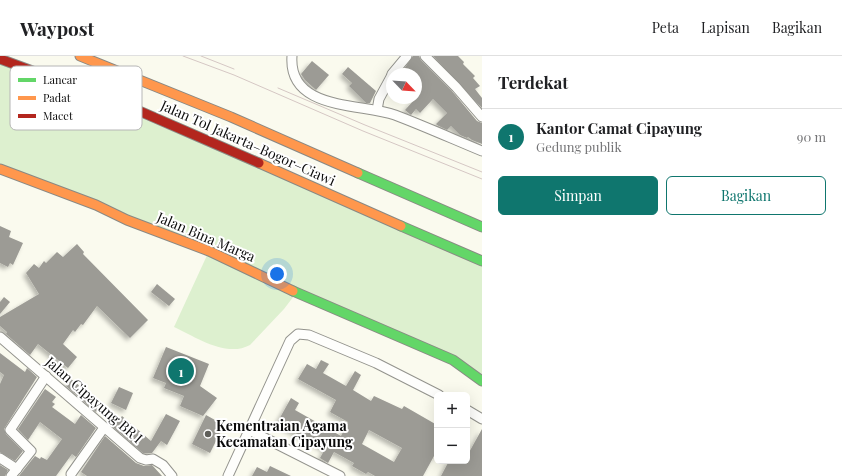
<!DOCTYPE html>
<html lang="id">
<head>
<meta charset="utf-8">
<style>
  body { margin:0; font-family:"Playfair Display",serif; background:#f2f2f2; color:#202124 }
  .controls { position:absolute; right:12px; bottom:12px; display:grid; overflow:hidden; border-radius:6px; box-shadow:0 4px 16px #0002 }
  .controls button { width:36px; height:36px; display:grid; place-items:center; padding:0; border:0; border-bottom:1px solid #e0e0e0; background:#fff; color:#202124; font:20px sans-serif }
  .compass { position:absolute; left:386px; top:12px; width:36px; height:36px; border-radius:50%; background:#fff; box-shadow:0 4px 16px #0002; rotate:115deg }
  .you { position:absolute; left:277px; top:218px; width:14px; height:14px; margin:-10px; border:3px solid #fff; border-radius:50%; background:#1a73e8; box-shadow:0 0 0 6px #1a73e833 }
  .badge { display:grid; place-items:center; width:26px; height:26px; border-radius:50%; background:#0f766e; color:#fff; font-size:13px; font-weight:700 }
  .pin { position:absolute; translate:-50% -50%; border:2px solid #fff; box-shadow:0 1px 4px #0006 }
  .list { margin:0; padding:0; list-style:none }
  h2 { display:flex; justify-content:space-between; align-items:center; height:52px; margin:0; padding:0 16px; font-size:17px }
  h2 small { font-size:13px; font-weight:400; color:#757577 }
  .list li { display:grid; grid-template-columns:26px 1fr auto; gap:12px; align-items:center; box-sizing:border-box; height:56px; padding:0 16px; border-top:1px solid #e0e0e0 }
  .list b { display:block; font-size:15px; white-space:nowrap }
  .list p { margin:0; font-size:13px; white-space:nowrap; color:#757577 }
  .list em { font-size:13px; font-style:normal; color:#757577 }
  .actions { display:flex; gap:8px; padding:12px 16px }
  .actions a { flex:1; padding:9px 0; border:1px solid #0f766e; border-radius:6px; text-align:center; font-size:14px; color:#0f766e }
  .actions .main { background:#0f766e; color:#fff }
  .map { position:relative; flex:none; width:482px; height:420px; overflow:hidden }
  header { display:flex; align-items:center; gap:24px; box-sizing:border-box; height:56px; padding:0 20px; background:#fff; border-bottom:1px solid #e0e0e0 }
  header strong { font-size:19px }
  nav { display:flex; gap:22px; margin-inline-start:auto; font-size:14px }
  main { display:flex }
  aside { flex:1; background:#fff }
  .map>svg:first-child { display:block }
</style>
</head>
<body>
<header>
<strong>Waypost</strong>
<nav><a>Peta</a><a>Lapisan</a><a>Bagikan</a></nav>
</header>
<main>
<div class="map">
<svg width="482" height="420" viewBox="0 0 482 420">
  <defs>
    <filter id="shadow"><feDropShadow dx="-3" dy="3" stdDeviation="2" flood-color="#0004"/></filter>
  </defs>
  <rect width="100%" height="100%" fill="#fafaee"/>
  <path fill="#ddf0cf" d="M0,3L482,205V325L453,304L297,236L284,253L250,289C226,302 196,281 174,271L209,195L0,113Z"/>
  <g fill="#9c9b95" fill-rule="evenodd" filter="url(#shadow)">
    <polygon points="413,0 419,0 421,4 452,35 477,65 482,67 482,88 472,84 468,81 467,82 460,79 451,70 447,74 437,69 436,68 447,57 433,43 420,57 416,53 411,59 405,54 416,42 416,18 408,18 404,13"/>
    <polygon points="433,0 458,0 464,6 463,8 475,20 473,22 480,30 475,33 482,42 482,52"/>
    <polygon points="312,5 329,19 316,34 305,24 301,18"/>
    <polygon points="348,11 376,35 370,47 366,47 349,30 352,27 342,18"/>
    <polygon points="0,170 11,175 9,181 23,187 13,209 10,207 8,211 0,207"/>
    <polygon points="77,188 84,196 83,198 148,264 130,282 97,250 83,269 81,268 75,276 73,274 63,288 77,301 68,312 38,288 30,299 6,278 7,276 0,270 0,261 39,238 26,217 34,208 39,212 44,205 46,207 57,196 63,201"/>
    <polygon points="157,228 175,243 169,250 151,236"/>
    <polygon points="4,241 10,246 0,258 0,246"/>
    <polygon points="166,291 209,308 200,330 217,342 203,360 180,350 184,340 164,332 166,327 153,322"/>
    <polygon points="0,297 25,316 27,312 37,321 4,373 6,378 23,395 15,405 0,396 0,328 4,319 0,316"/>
    <path d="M321,304L329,308L323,317L346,330L355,315L361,319L353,334L371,345L374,340L402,353L404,350L437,369V401L434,400L423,420H375L368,416L366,418L352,410L354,407L334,396L328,407L320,402L325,393L277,367L291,342L299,347L295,354L341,380L348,366L330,356L336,344L298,323L307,308L316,313ZM369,374L402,392L394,406L362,388Z"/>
    <polygon points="71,323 95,342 92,345 99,351 96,356 66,330"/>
    <polygon points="119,331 133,337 126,354 111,347"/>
    <polygon points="45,333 56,341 52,346 55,348 52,351 75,368 81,359 96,372 76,401 72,398 56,420 19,420 35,400 40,403 41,401 47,404 62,383 40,366 28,384 18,373"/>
    <polygon points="166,358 180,365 167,389 161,385 152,397 143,397 113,371 122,360 151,385"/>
    <polygon points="206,359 224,369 210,397 192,388"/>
    <polygon points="482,373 482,420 441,420 449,405 467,405 467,400"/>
    <polygon points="105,380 136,407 144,410 152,409 162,420 87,420 81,416"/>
    <polygon points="0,409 8,414 5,420 0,420"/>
    <polygon points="270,410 291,420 252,420 257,411 267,416"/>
  </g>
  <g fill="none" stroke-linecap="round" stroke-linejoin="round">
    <defs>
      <g id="street">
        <path d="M292,0C288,55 361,47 395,59C424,70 453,83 482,95"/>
        <polyline points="425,0 456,31 482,61"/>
        <polyline points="392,18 407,0"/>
        <polyline points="377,54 379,43 392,19"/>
        <polyline points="0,281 140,402 146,404 153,403 163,409 172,420"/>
        <polyline points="467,354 482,363"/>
        <polyline points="249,374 340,420"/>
        <polyline points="0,402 17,413"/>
        <polyline points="71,418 103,373"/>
        <polyline points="11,420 31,395 10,374 46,320"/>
        <polyline points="228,420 290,285 298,278 309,279 376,307 439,339"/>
      </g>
      <g id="fast">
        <polyline points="358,117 482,171"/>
        <polyline points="401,170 482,205"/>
        <polyline points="293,235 453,304 482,325"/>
      </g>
      <g id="slow">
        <polyline points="80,0 231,61 358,117"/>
        <polyline points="259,107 401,170"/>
        <polyline points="0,113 96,149 127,164 209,195 293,235"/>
      </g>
      <polyline id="jam" points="0,3 130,51 259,107"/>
    </defs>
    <use href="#street" stroke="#93938d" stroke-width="11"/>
    <use href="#fast" stroke="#898984" stroke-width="11"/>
    <use href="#slow" stroke="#898984" stroke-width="11"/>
    <use href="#jam" stroke="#898984" stroke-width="11"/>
    <use href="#street" stroke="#fefefc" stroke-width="9"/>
    <use href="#fast" stroke="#63d668" stroke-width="9"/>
    <use href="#slow" stroke="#ff974d" stroke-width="9"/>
    <use href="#jam" stroke="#b3261e" stroke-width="9"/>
    <g stroke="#d5c7c4" stroke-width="1">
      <polyline points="183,0 234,19 363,75 482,123"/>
      <polyline points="201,0 234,13"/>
      <polyline points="278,32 365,69 482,116"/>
    </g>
  </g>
  <circle fill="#5f5f5a" stroke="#fff" stroke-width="1.5" cx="208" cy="378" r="4"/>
  <g text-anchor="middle" stroke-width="4" stroke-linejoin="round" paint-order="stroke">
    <g font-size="14" fill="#0b0b0b" stroke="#fff">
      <text transform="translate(248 87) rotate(24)" y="5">Jalan Tol Jakarta–Bogor–Ciawi</text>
      <text transform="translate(206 181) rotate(23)" y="5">Jalan Bina Marga</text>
      <text transform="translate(94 344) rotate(41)" y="5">Jalan Cipayung BR I</text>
    </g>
    <g font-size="14" font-weight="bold" fill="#0b0b0b" stroke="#fff" text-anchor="start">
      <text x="216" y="375">Kementraian Agama<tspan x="216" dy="16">Kecamatan Cipayung</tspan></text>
    </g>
  </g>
  <rect x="10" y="10" width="132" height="64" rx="6" fill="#fff" stroke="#b6b6b6" stroke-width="1"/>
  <rect x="18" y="22" width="18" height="4" fill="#63d668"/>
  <rect x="18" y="40" width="18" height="4" fill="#ff974d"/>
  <rect x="18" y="58" width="18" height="4" fill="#b3261e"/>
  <g font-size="11" fill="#0b0b0b">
    <text x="43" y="28">Lancar</text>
    <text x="43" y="46">Padat</text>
    <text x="43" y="64">Macet</text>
  </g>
</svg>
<div class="controls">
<button>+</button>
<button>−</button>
</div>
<svg class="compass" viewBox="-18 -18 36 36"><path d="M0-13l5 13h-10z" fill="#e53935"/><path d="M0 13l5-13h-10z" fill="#757577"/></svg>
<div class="you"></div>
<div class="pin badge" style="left:181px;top:315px">1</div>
</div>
<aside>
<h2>Terdekat<small></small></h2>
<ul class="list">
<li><span class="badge">1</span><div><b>Kantor Camat Cipayung</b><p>Gedung publik</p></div><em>90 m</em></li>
</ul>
<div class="actions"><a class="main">Simpan</a><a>Bagikan</a></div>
</aside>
</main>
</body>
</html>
